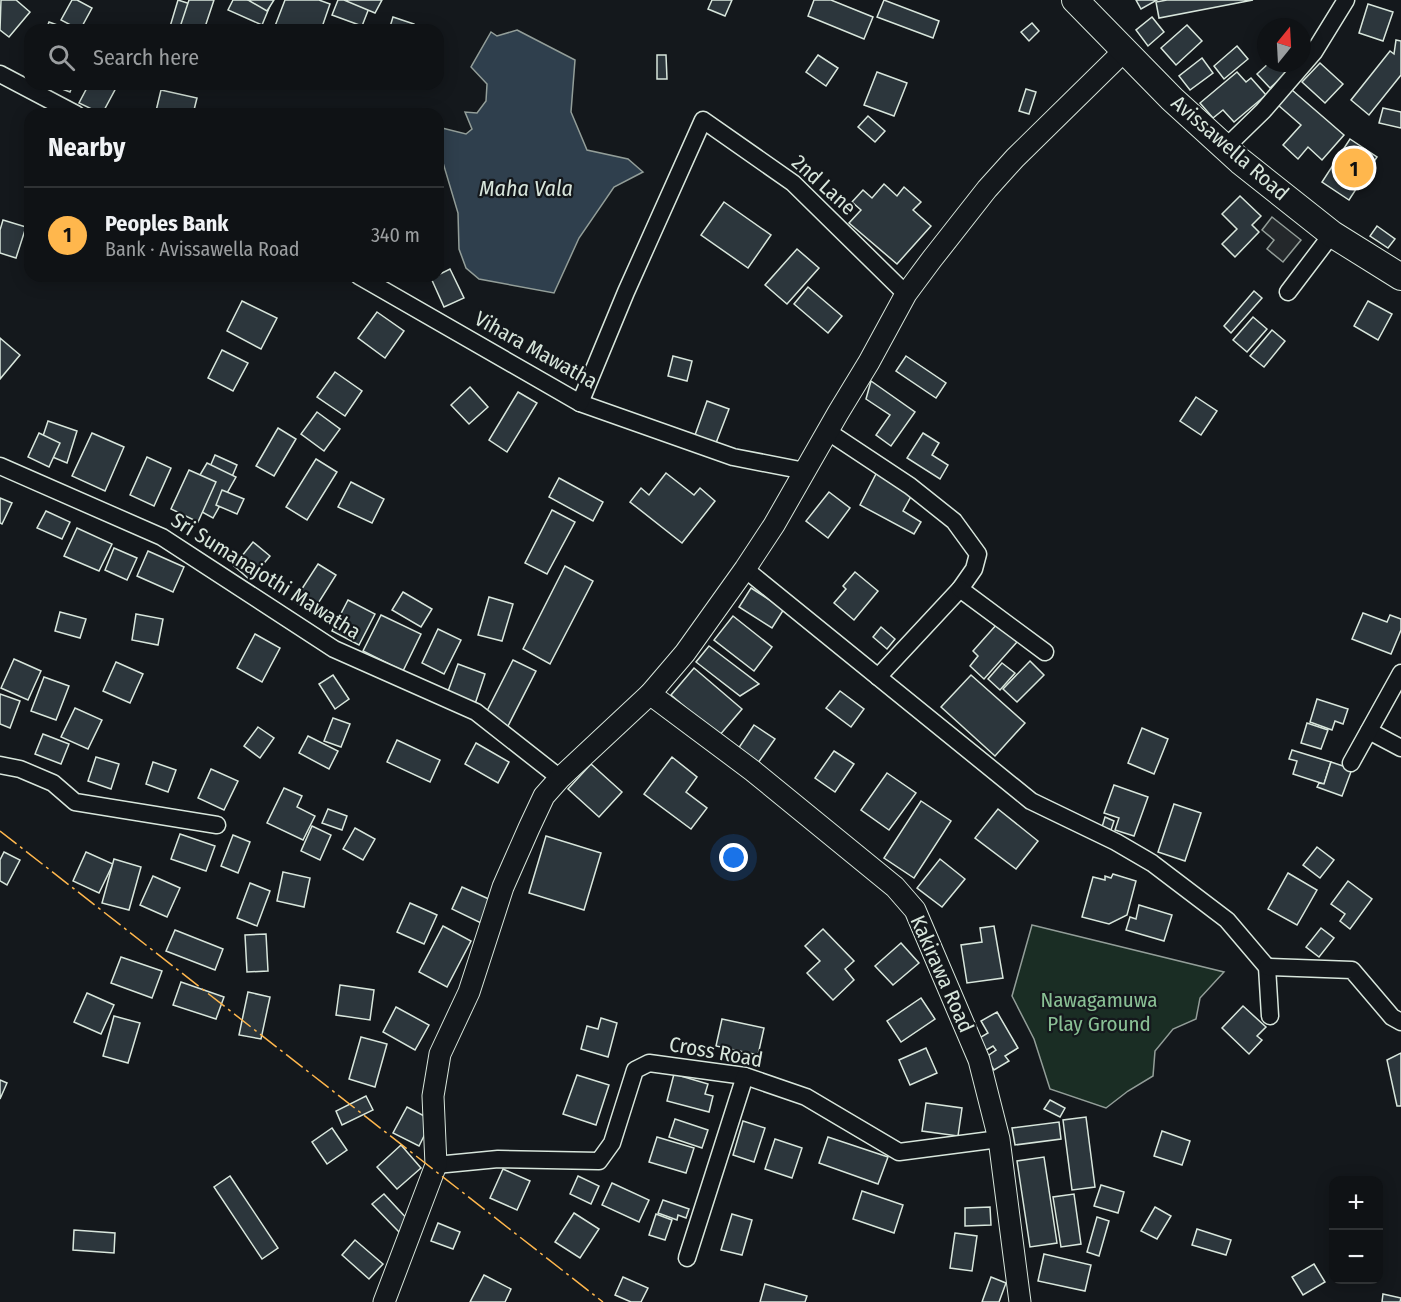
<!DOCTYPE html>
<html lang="en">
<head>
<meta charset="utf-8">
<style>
  body { margin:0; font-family:"Fira Sans Condensed",sans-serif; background:#181b1e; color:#f1f3f6 }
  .controls { position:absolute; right:18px; bottom:18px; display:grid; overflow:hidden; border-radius:12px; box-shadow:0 3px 15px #0003 }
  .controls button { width:54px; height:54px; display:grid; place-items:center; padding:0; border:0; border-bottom:2px solid #2f3234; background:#0f1215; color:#f1f3f6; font:30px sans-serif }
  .compass { position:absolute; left:1257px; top:18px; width:54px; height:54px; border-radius:50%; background:#0f1215; box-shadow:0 3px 15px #0003; rotate:18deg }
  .you { position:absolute; left:734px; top:858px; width:21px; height:21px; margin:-15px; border:4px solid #fff; border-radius:50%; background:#1a73e8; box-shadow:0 0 0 9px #1a73e833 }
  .badge { display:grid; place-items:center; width:39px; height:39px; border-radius:50%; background:#ffb74d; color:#111; font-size:20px; font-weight:700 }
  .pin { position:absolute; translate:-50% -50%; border:3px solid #fff; box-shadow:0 2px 6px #0006 }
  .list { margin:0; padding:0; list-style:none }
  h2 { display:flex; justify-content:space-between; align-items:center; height:78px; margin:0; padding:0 24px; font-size:26px }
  h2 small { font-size:20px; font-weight:400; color:#9b9ea0 }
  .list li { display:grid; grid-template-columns:39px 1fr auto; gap:18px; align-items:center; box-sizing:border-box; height:96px; padding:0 24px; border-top:2px solid #2f3234 }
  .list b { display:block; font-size:22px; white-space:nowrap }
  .list p { margin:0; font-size:20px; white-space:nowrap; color:#9b9ea0 }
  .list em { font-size:20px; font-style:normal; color:#9b9ea0 }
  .icon { flex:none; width:33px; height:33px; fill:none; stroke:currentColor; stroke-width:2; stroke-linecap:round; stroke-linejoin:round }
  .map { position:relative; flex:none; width:1401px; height:1302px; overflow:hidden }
  .search { position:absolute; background:#0f1215; box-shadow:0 3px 15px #0003; left:24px; top:24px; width:420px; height:66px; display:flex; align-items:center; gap:15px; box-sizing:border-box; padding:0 21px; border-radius:18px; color:#9b9ea0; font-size:22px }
  .panel { position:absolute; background:#0f1215; box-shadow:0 3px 15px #0003; left:24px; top:108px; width:420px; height:174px; border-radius:18px }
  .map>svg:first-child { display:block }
</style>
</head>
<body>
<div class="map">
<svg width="1401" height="1302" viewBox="0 0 1401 1302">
  <rect width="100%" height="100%" fill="#14181c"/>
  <polygon fill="#1a2d24" stroke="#939e99" stroke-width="1.5" points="1032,925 1224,972 1200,998 1196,1019 1173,1029 1155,1051 1153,1076 1128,1091 1106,1108 1050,1089 1034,1039 1012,996"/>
  <polygon fill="#24282b" stroke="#939e99" stroke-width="1.5" points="1272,217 1301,240 1283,262 1267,249 1274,240 1262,230"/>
  <polygon fill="#2f3f4d" stroke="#939e99" stroke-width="1.5" points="517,30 575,60 571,112 587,150 628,159 643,172 614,187 579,238 554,293 479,279 466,268 459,249 458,213 438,146 438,127 466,134 472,129 465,112 477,113 486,101 487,84 471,67 491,32 497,36"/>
  <g fill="#2c363c" stroke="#d8e6dc" stroke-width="1.5">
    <polygon points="1,0 16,0 30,12 9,37 0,30"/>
    <polygon points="72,0 77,0 92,8 80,30 61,20"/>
    <polygon points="178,0 203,8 196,30 169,30"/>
    <polygon points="189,0 214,0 204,30 179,30"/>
    <polygon points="233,0 269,0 272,1 262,25 228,10"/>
    <polygon points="248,0 274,0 267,11"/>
    <polygon points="285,0 319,0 330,4 321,30 286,30 275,26"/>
    <polygon points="338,0 362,0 371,3 362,26 332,15"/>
    <polygon points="344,0 382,0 375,13"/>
    <polygon points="712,0 732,0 725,16 708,9"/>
    <polygon points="814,0 831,0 873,17 864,39 808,16"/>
    <polygon points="884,0 939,21 933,38 877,17"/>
    <polygon points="1136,0 1157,0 1141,9"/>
    <polygon points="1167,0 1253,0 1159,18 1156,2"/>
    <polygon points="1368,4 1393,12 1383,41 1359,33"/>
    <polygon points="393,17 414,24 413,30 389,30"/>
    <polygon points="1152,17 1164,32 1148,46 1136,30"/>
    <polygon points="49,22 71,30 46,30"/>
    <polygon points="1032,23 1039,31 1029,41 1021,32"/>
    <polygon points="1187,25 1202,41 1176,65 1161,48"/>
    <polygon points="1396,40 1401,41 1401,75 1369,115 1351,100 1390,51 1394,54"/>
    <polygon points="1237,46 1248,59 1224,79 1214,66"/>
    <polygon points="657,55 666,55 667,79 657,79"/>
    <polygon points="818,55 838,68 826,86 806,72"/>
    <polygon points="1202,58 1213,73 1190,90 1179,76"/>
    <polygon points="1269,63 1280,63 1288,72 1270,88 1257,74"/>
    <polygon points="1320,63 1343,84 1325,103 1302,82"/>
    <polygon points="877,72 907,83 894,116 864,105"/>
    <polygon points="1237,72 1246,82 1251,78 1266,95 1234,122 1223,110 1213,118 1200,103"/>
    <polygon points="49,84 73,84 70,92"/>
    <polygon points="89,84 113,84 117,86 102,114 79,103"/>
    <polygon points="1026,89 1036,92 1029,114 1019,111"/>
    <polygon points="161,90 197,98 193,114 168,114 156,111"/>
    <polygon points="1292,90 1344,135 1322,160 1308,147 1298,159 1283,145 1301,125 1278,105"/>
    <polygon points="1383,108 1401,112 1401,128 1379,123"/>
    <polygon points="868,116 885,131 875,142 858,127"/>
    <polygon points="1350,139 1377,157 1349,200 1322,182"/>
    <polygon points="884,184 897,196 904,187 921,202 913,210 931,226 897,264 849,223 861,210 852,202 863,190 872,198"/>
    <polygon points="1240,196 1261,216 1252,225 1259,232 1235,257 1222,244 1237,229 1222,214"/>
    <polygon points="724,202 771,235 748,268 701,235"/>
    <polygon points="3,220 26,227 16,258 0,253 0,230"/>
    <polygon points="1377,226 1395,239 1388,248 1370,236"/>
    <polygon points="797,249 819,268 787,304 765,285"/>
    <polygon points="450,269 464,298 444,307 431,278 438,276 438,275"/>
    <polygon points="808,287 842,316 828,333 794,304"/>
    <polygon points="1254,291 1262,298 1231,333 1224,326"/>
    <polygon points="242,301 277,318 261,349 227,331"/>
    <polygon points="1368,301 1392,314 1378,340 1354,326"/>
    <polygon points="377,312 404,331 385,358 358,338"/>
    <polygon points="1253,317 1267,329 1247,352 1233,340"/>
    <polygon points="1272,330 1285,341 1264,367 1250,356"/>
    <polygon points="0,338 20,355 0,379"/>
    <polygon points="222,350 248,363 233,391 208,378"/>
    <polygon points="673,356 692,361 687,381 668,376"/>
    <polygon points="906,356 946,383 936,398 896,371"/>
    <polygon points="335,372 362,391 345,416 317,397"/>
    <polygon points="871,381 915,412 891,446 876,435 890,415 866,399"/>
    <polygon points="470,387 488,407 469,424 451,405"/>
    <polygon points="518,392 537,403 507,452 489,440"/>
    <polygon points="1196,397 1217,411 1201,435 1180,421"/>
    <polygon points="707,401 729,409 716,443 695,435"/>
    <polygon points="317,412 340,429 324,451 301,434"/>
    <polygon points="48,421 77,431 67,463 38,451"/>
    <polygon points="278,428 296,439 274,476 256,466"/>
    <polygon points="39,433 60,443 49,467 28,457"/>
    <polygon points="92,433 124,447 105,491 72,476"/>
    <polygon points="923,433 939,443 932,455 948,465 940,479 907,458"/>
    <polygon points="215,455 237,465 228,486 206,476"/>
    <polygon points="147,457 171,468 154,506 130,495"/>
    <polygon points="316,459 337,472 307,520 286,507"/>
    <polygon points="207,463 236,477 213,518 184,502"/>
    <polygon points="189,470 216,482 198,522 171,509"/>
    <polygon points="877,472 914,491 903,511 921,522 914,534 860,505"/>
    <polygon points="666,473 694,495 700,488 715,501 682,543 630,502 641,488 649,495"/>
    <polygon points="559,478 603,502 593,521 549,497"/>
    <polygon points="351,482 384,499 372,523 338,507"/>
    <polygon points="222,490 244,499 237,514 216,505"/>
    <polygon points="829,492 850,508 828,538 806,521"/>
    <polygon points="0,498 12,503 2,524 0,523"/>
    <polygon points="552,510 575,522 547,574 525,563"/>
    <polygon points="46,511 70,522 62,539 37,528"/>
    <polygon points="77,528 112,544 99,571 64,556"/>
    <polygon points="253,542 270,556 250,580 234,566"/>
    <polygon points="114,548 137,558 127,580 105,570"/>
    <polygon points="148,551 184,567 173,592 137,576"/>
    <polygon points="318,564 336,575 312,613 294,601"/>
    <polygon points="565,566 593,581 550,664 523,649"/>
    <polygon points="855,572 878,591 854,620 834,603 846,589 843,586"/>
    <polygon points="751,588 784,609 772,628 739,607"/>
    <polygon points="403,592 432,609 421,627 392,610"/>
    <polygon points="489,597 513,604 502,641 478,635"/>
    <polygon points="348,600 375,614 359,645 332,631"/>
    <polygon points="60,612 86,619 80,638 55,631"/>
    <polygon points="1363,613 1387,622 1390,615 1401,619 1401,630 1391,654 1352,639"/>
    <polygon points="136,614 163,619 158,645 132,640"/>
    <polygon points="381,615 421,634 403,671 363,651"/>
    <polygon points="733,616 772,647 754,671 714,640"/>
    <polygon points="997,624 1017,642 984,679 970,666 978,656 973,651"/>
    <polygon points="881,627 895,639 887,649 873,637"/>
    <polygon points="438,629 461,640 444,674 422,663"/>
    <polygon points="255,634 280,648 262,682 237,668"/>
    <polygon points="709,646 759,684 740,696 696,662"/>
    <polygon points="14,659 41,671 28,700 1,688"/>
    <polygon points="513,660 536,671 508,726 485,715"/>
    <polygon points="1030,661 1044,675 1017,702 1003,689"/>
    <polygon points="116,662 143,674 130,703 103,691"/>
    <polygon points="1002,663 1015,673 1000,690 988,679"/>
    <polygon points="458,664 485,674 475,704 447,694"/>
    <polygon points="694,668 742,709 719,736 671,695"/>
    <polygon points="333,675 349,699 335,709 319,684"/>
    <polygon points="971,675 1025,723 995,756 941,707"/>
    <polygon points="44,677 69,686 56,720 31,711"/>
    <polygon points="840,691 864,709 851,727 826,708"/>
    <polygon points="0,694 20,701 10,728 0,724"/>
    <polygon points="1317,699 1348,709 1343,724 1335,721 1332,730 1310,722"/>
    <polygon points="75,708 102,720 88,749 61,737"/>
    <polygon points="333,718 350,724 341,747 324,741"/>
    <polygon points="1307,723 1328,730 1321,749 1301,743"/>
    <polygon points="754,725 775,739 758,763 738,749"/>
    <polygon points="258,727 274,738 260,758 244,746"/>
    <polygon points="1142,728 1168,739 1154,774 1128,763"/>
    <polygon points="43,734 69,744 61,764 35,754"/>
    <polygon points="308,736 338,751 329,769 299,753"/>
    <polygon points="397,740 440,760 430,782 387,762"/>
    <polygon points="476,743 509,762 498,783 465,764"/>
    <polygon points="1292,750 1331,762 1324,784 1293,774 1297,761 1289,759"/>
    <polygon points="834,751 854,764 835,792 815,778"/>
    <polygon points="96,757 119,764 111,789 88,781"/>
    <polygon points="672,757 697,777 686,792 707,808 691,829 644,794"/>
    <polygon points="153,762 176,770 168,792 146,784"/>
    <polygon points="1331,762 1352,769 1342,796 1317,787 1319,783 1324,784"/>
    <polygon points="591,764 622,792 599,817 568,789"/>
    <polygon points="211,769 238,781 224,810 198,798"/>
    <polygon points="887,773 916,793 889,830 861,810"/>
    <polygon points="1114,785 1148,797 1134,836 1115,830 1119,818 1104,813"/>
    <polygon points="284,788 302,796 297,807 315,816 303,840 267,823"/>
    <polygon points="921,801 951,821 914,878 884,858"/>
    <polygon points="1174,804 1201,813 1185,861 1158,852"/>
    <polygon points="328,809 347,816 342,830 322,823"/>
    <polygon points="998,809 1038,841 1016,869 975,838"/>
    <polygon points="1105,817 1114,821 1111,830 1102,827"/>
    <polygon points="312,826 331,835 320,860 301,851"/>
    <polygon points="355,828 375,839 363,860 343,849"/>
    <polygon points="180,834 215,846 206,871 171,859"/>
    <polygon points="233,835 250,842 238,873 221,866"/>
    <polygon points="546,836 601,853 584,910 529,893"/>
    <polygon points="1317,847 1334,860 1320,878 1303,865"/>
    <polygon points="4,852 20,860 7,885 0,881 0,860"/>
    <polygon points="86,852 113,864 99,893 73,881"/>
    <polygon points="114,859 141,867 129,910 102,903"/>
    <polygon points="940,859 965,879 942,907 917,888"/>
    <polygon points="283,872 310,878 304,907 277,901"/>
    <polygon points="1288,873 1317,890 1297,925 1268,909"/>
    <polygon points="1113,874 1136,881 1127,915 1109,924 1082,917 1093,877 1105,880 1105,876 1111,878"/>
    <polygon points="153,876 180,888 167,917 140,905"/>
    <polygon points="1348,881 1372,899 1350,929 1340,921 1345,914 1331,904"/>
    <polygon points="250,883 270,891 257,926 237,918"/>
    <polygon points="462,887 491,900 481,923 452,909"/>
    <polygon points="410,903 437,915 424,944 397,932"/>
    <polygon points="1139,905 1172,915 1164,941 1126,930 1130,917 1136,919"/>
    <polygon points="443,926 471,941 447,987 419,972"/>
    <polygon points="994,926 1003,978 967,983 961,945 982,942 980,928"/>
    <polygon points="1321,928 1334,938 1319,957 1306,947"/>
    <polygon points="823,929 854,961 845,969 854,980 833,1000 807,973 820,961 805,946"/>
    <polygon points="175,930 223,949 215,970 166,951"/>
    <polygon points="266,934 268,971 247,972 245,935"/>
    <polygon points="901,943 919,963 893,985 875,966"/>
    <polygon points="121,957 162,971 152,998 111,983"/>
    <polygon points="181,982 224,997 216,1019 173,1005"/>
    <polygon points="340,985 374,990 370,1020 336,1015"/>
    <polygon points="248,992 270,997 261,1039 239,1035"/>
    <polygon points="87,993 114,1005 101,1034 74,1022"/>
    <polygon points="921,998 935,1019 901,1042 887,1021"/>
    <polygon points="1243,1006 1266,1027 1257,1036 1262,1040 1249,1054 1222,1028"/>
    <polygon points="396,1007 429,1025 415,1050 383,1032"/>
    <polygon points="997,1012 1018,1048 1005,1056 1009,1061 994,1070 986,1057 996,1050 993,1046 983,1052 976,1040 988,1033 981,1021"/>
    <polygon points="114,1016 140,1023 128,1063 103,1056"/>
    <polygon points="601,1018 617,1023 608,1057 581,1049 587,1026 598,1029"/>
    <polygon points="722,1019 764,1028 758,1055 716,1046"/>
    <polygon points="361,1037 387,1044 375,1087 349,1079"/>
    <polygon points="926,1048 937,1073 910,1085 899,1060"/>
    <polygon points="1401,1053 1401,1106 1397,1106 1387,1060"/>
    <polygon points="674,1074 708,1084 705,1094 713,1096 709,1112 667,1101"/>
    <polygon points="577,1075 609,1085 596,1125 563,1114"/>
    <polygon points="0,1080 7,1083 0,1099"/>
    <polygon points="366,1096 373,1110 342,1125 336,1111"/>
    <polygon points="1050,1100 1065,1108 1060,1117 1044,1109"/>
    <polygon points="926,1103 962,1108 958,1136 922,1131"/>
    <polygon points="407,1107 432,1120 419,1146 393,1133"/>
    <polygon points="1086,1117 1095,1187 1072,1190 1063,1120"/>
    <polygon points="675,1119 708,1130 702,1148 669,1137"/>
    <polygon points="743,1121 765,1128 754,1162 733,1155"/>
    <polygon points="1059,1122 1061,1139 1015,1145 1012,1128"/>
    <polygon points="332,1128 347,1150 327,1164 312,1142"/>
    <polygon points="1162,1131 1190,1141 1182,1165 1154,1156"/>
    <polygon points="657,1137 694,1148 686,1173 649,1162"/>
    <polygon points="828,1137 888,1157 878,1184 819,1163"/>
    <polygon points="775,1139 802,1148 792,1178 765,1169"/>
    <polygon points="401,1145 421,1168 397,1189 377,1167"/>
    <polygon points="1044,1157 1057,1243 1030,1247 1017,1161"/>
    <polygon points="503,1169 530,1181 517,1210 490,1198"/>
    <polygon points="230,1176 278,1248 262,1259 214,1187"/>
    <polygon points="578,1176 599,1186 591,1204 570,1194"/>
    <polygon points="612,1183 649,1200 639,1222 602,1205"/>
    <polygon points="1101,1185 1124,1192 1118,1213 1094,1206"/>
    <polygon points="862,1191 903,1205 894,1233 853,1219"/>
    <polygon points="384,1194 410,1222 399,1232 372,1204"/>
    <polygon points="1074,1194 1081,1244 1061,1247 1053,1197"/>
    <polygon points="663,1200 689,1209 686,1218 678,1215 677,1220 658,1213"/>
    <polygon points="990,1207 991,1225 965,1226 965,1208"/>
    <polygon points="1155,1207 1171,1216 1157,1239 1141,1231"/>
    <polygon points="574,1213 599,1229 580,1258 555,1242"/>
    <polygon points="656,1214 672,1220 665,1240 649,1235"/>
    <polygon points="732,1214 752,1220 742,1255 721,1250"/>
    <polygon points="1097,1217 1109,1221 1099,1256 1087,1252"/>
    <polygon points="438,1223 460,1232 453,1249 431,1241"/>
    <polygon points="1197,1229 1231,1240 1226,1255 1192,1245"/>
    <polygon points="74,1230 115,1233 114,1253 73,1250"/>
    <polygon points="955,1233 977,1236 972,1271 950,1268"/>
    <polygon points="355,1240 383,1264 369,1279 342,1255"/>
    <polygon points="1044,1254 1091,1265 1085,1291 1038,1281"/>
    <polygon points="1314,1264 1325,1282 1303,1295 1292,1277"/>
    <polygon points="484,1275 511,1289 505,1302 470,1302"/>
    <polygon points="623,1277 648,1288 641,1302 631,1302 615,1295"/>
    <polygon points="991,1277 1006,1283 999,1302 982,1302"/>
    <polygon points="765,1284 807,1296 805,1302 760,1302"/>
    <polygon points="1383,1294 1401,1298 1400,1302 1382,1302"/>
  </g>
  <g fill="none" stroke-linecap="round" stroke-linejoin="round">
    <defs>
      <g id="minor">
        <polyline points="0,74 76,114"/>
        <polyline points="1225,148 1263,111 1314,52 1346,0"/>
        <polyline points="359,276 580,403 733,457 805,471"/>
        <polyline points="1288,292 1332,234"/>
        <polyline points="580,403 626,292 703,120 793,183 906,294"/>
        <polyline points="827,431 910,486 954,521 978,554 974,569 960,589 878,677"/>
        <polyline points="0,466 162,537 334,649 476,712 560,778"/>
        <polyline points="745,569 1031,801 1116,842 1152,863 1227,920 1267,967 1270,1016"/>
        <polyline points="960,589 1045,652"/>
        <polyline points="1369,731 1401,748"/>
        <polyline points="1351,763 1401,673"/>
        <polyline points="0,765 20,769 53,783 75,802 217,825"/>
        <polyline points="1267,967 1352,970 1392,1017 1401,1022"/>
        <polyline points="436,1165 498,1159 599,1161 612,1143 635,1070 649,1063 745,1076 806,1097 899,1152 999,1139"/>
        <polyline points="687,1258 745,1076"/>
      </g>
      <g id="tertiary">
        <polyline points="650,694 753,771 895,887 915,910 979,1060 999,1139 1020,1302"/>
        <polyline points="384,1302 436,1165 433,1096 440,1054 469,992 503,887 529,828 544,796 560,778 650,694 685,653 745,569 774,525 838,413 869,362 906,294 932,259 987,189 1015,158 1125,50"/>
      </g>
      <polyline id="primary" points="1075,0 1172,99 1240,161 1332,234 1401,277"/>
    </defs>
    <use href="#minor" stroke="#d8e6dc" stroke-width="19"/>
    <use href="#tertiary" stroke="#d8e6dc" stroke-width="23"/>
    <use href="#primary" stroke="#d8e6dc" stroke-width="28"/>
    <use href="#minor" stroke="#14181c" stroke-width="16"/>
    <use href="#tertiary" stroke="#14181c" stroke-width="21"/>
    <use href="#primary" stroke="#14181c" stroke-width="26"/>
    <polyline stroke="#ffb74d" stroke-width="1.5" stroke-dasharray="21 4.5 3 4.5" stroke-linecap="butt" points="0,831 603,1302"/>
  </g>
  <g text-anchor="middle" stroke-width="4.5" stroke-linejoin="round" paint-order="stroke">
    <g font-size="21" fill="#d8e6dc" stroke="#14181c">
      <text transform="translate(1230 148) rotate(41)" y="7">Avissawella Road</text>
      <text transform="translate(824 185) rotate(42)" y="7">2nd Lane</text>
      <text transform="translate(536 350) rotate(29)" y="7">Vihara Mawatha</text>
      <text transform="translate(266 576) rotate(32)" y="7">Sri Sumanajothi Mawatha</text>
      <text transform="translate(942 974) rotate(66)" y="7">Kakirawa Road</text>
      <text transform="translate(716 1052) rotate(10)" y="7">Cross Road</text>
    </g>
    <g font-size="21" fill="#8ac095" stroke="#14181c">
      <text x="1099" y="1007">Nawagamuwa<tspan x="1099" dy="24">Play Ground</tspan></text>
    </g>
    <g font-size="22" font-style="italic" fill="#d8e6dc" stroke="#14181c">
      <text x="526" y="196">Maha Vala</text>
    </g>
  </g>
</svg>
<div class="controls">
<button>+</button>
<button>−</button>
</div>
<svg class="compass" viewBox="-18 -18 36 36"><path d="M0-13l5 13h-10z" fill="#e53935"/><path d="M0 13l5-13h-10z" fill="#9b9ea0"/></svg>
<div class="you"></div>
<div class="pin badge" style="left:1354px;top:168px">1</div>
<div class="search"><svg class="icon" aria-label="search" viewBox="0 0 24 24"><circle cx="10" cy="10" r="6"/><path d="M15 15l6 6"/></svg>Search here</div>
<section class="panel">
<h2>Nearby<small></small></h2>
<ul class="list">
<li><span class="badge">1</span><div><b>Peoples Bank</b><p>Bank · Avissawella Road</p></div><em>340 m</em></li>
</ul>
</section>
</div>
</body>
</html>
